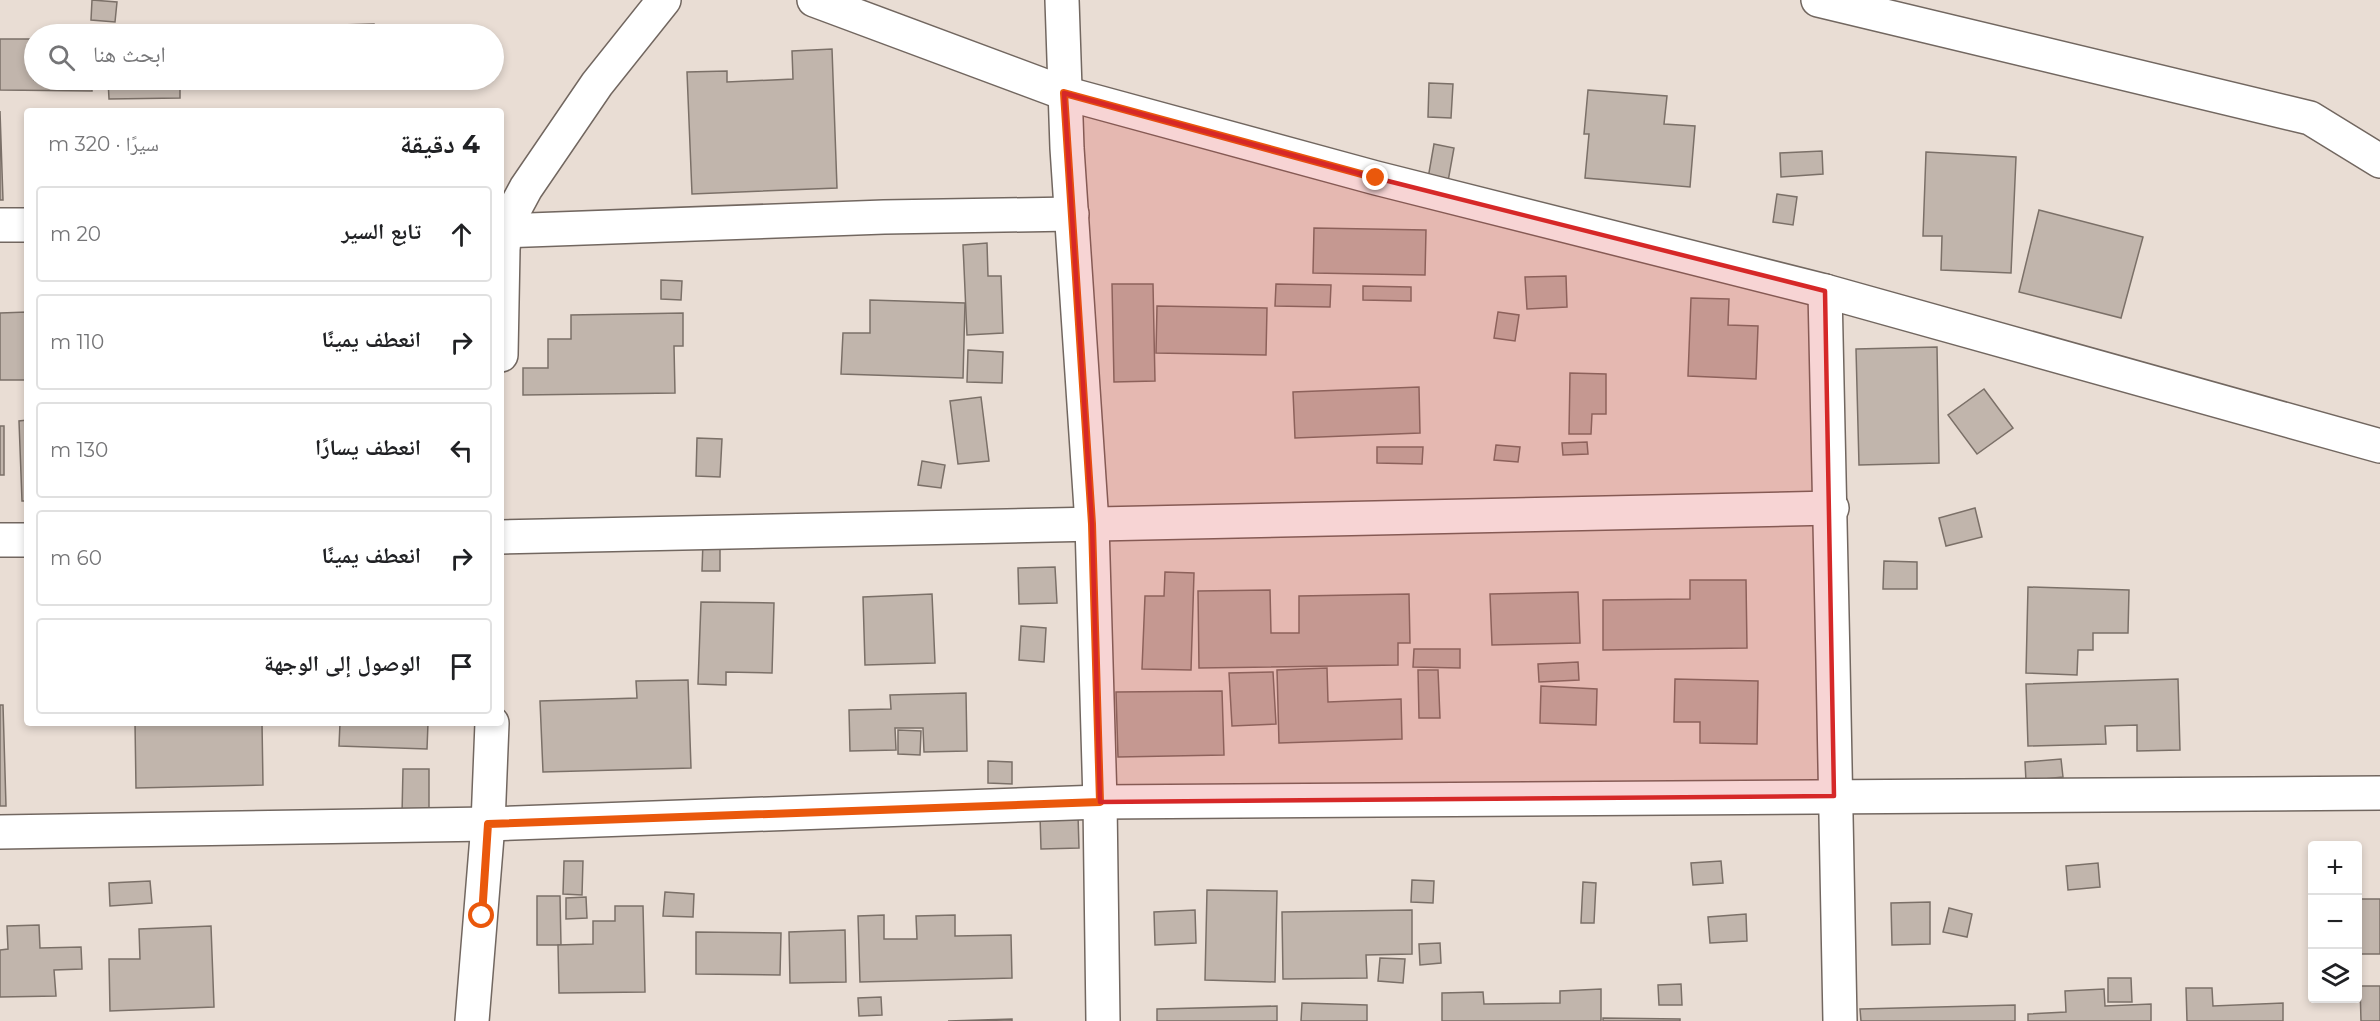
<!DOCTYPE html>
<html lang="ar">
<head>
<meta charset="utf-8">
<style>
  body { margin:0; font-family:Montserrat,"Noto Naskh Arabic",sans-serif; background:#f2f2f2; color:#202124; direction:rtl }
  .controls { position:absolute; right:18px; bottom:18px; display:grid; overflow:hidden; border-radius:6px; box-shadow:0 3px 9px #0003 }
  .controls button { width:54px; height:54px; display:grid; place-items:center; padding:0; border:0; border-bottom:2px solid #e0e0e0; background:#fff; color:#202124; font:30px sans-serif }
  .stop { position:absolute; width:18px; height:18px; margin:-14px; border:4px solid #ea580c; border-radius:50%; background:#fff }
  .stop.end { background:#ea580c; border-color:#fff; box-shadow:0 2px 6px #0008 }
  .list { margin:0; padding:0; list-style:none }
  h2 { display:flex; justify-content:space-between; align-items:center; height:78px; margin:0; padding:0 24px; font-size:26px }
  h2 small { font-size:20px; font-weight:400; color:#757577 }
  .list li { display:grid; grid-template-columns:39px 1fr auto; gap:18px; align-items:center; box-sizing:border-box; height:96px; margin:0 12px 12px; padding:0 12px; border:2px solid #e0e0e0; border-radius:6px }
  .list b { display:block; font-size:22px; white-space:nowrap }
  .list em { font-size:20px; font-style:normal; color:#757577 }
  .icon { flex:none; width:33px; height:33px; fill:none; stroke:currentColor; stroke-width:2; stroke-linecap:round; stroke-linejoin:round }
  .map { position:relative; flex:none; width:2380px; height:1021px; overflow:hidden; direction:ltr }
  .search { position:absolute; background:#fff; box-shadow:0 3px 9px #0003; left:24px; top:24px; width:480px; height:66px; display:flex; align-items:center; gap:15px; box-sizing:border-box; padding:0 21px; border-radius:33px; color:#757577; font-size:22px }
  .panel { position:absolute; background:#fff; box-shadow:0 3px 9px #0003; left:24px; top:108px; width:480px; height:618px; border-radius:6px; direction:rtl }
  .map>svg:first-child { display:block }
</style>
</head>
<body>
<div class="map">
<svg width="2380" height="1021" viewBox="0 0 2380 1021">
  <rect width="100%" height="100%" fill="#e9ddd4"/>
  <g fill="#c1b5ac" stroke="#7b7068" stroke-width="1.5">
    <polygon points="92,0 117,2 115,22 91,20"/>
    <polygon points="374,24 374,34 339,34 339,25"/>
    <polygon points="419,28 419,34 392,34 392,30"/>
    <polygon points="0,39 34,39 34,80 92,80 92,91 0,90"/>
    <polygon points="832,49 837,188 692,194 687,72 727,71 727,82 793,79 792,51"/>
    <polygon points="108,80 180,80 180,98 109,99"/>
    <polygon points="1429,83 1453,84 1451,118 1428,117"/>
    <polygon points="1588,90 1667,96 1664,124 1695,126 1690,187 1585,178 1589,134 1584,134"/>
    <polygon points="0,111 3,200 0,200"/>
    <polygon points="1434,144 1454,148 1447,187 1427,184"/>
    <polygon points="1822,151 1823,174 1781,177 1780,153"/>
    <polygon points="1926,152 2016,157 2011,273 1941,270 1942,236 1923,236"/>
    <polygon points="1777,194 1797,197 1793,225 1773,222"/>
    <polygon points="2039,210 2143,237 2121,318 2019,292"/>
    <polygon points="1314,228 1426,230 1425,275 1313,273"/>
    <polygon points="987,243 988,276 1001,276 1003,333 967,335 963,245"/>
    <polygon points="1566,276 1567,307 1527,309 1525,277"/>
    <polygon points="661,280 682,281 681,300 661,299"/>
    <polygon points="1112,284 1153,284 1155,381 1114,382"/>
    <polygon points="1276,284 1331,285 1330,307 1275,306"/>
    <polygon points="1363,286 1411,287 1411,301 1363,300"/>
    <polygon points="1691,298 1729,299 1728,325 1758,326 1756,379 1688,376"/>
    <polygon points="870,300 965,303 963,378 841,374 843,333 870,333"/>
    <polygon points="1157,306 1267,308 1266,355 1156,353"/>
    <polygon points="27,312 27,380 0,380 0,313"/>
    <polygon points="1498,312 1519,315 1515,341 1494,338"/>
    <polygon points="683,313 683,346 674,346 675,393 523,395 523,368 548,368 548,339 571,339 571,315"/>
    <polygon points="1937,347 1939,463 1859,465 1856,349"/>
    <polygon points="968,350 1003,352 1002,383 967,382"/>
    <polygon points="1570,373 1606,374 1606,414 1592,414 1591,434 1569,434"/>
    <polygon points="1419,387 1420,433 1295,438 1293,392"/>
    <polygon points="1984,389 2013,428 1977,454 1948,415"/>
    <polygon points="981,397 989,461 958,464 950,401"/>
    <polygon points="27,420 27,501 22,501 19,421"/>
    <rect x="0" y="426" width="4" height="49"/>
    <polygon points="697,438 722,439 720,477 696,476"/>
    <polygon points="1587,442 1588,454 1563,455 1562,443"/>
    <polygon points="1496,445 1520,447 1518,462 1494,460"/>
    <polygon points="1377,447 1423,447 1422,464 1377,463"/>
    <polygon points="922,461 945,465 941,488 918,485"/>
    <polygon points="1975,508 1982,537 1946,546 1939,518"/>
    <polygon points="703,541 720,541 720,571 702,571"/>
    <polygon points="1884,561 1917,562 1917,589 1883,589"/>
    <polygon points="1055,567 1057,603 1019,604 1018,568"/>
    <polygon points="1165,572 1194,573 1191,670 1142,669 1145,596 1164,596"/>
    <polygon points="1690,580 1746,580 1747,648 1603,650 1603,600 1690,599"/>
    <polygon points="2028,587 2129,590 2128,633 2093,633 2093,650 2078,650 2077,675 2026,673"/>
    <polygon points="1270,590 1271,633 1299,633 1299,596 1409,594 1410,643 1398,643 1398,665 1199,668 1198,591"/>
    <polygon points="1578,592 1580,643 1492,645 1490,594"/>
    <polygon points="932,594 935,663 865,665 863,597"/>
    <polygon points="701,602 774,603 772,673 726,672 726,685 698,684"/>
    <polygon points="1021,626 1046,628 1044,662 1019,660"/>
    <polygon points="1414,649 1460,649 1460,668 1413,667"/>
    <polygon points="1578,662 1579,680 1539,682 1538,664"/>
    <polygon points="1327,668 1328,702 1401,699 1402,739 1279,743 1277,670"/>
    <polygon points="1418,670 1438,670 1440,718 1419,718"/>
    <polygon points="1273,672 1276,724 1232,726 1229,673"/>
    <polygon points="1675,679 1758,681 1757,744 1700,743 1700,722 1674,722"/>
    <polygon points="2178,679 2180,750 2137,751 2137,725 2105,726 2106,744 2028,746 2026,684"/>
    <polygon points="688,680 691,768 543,772 540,701 637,698 636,681"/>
    <polygon points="1541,686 1597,689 1596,725 1540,723"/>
    <polygon points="1222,691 1224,755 1118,757 1116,692"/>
    <polygon points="966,693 967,751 924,752 923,728 895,728 896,750 850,751 849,710 891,709 890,695"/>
    <polygon points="0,705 3,705 6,806 0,806"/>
    <polygon points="135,723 262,723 263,785 136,788"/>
    <polygon points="340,723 428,723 427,749 339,746"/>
    <polygon points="898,730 921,731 920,755 898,754"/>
    <polygon points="2061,759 2063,777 2026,781 2025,762"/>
    <polygon points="988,761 1012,762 1012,784 988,783"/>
    <polygon points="403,769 429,769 429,815 402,815"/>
    <polygon points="1078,815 1079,848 1041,849 1040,816"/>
    <polygon points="564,861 583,861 582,895 563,894"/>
    <polygon points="1721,861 1723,883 1693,885 1691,863"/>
    <polygon points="2098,863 2100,887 2068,890 2066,866"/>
    <polygon points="1412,880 1434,881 1433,903 1411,902"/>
    <polygon points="150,881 152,903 110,906 109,883"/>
    <polygon points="1583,882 1596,883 1594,923 1581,923"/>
    <polygon points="1207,890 1277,891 1275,982 1205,980"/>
    <polygon points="665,892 694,894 693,917 663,916"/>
    <polygon points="537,896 560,896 561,945 537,945"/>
    <polygon points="586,897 587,918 566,919 566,898"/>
    <rect x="2358" y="899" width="22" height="55"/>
    <polygon points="1930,902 1930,944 1892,945 1891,903"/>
    <polygon points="615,906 643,906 645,992 559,993 558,945 593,944 593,921 615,921"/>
    <polygon points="1949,908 1972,914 1967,937 1943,932"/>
    <polygon points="1195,910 1196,943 1155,945 1154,912"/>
    <polygon points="1412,910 1412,954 1366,955 1367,978 1283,979 1282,912"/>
    <polygon points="1746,914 1747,941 1710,943 1708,917"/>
    <polygon points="884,915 884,939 917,939 916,916 955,915 955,936 1011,935 1012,978 860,982 858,916"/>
    <polygon points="39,925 40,948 81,947 82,969 54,970 56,996 0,997 0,950 8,949 7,926"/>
    <polygon points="211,926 214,1007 110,1011 109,959 140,959 139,929"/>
    <polygon points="845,930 846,982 790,983 789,932"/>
    <polygon points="696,932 781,933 780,975 696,974"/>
    <polygon points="1440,943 1441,963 1420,965 1419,944"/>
    <polygon points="1380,958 1405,959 1403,983 1378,981"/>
    <polygon points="2108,978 2131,978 2132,1002 2108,1002"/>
    <polygon points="1681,984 1682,1005 1659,1005 1658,985"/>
    <polygon points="2360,986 2380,986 2380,1021 2361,1021"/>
    <polygon points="2186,988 2212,988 2213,1006 2283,1003 2283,1021 2187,1021"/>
    <polygon points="1601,989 1601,1021 1442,1021 1442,993 1483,992 1484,1004 1560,1003 1560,991"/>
    <polygon points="2104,989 2105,1006 2151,1004 2151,1021 2028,1021 2028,1014 2066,1012 2065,991"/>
    <polygon points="881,997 882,1015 859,1016 858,998"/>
    <polygon points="1302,1003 1367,1005 1367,1021 1301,1021"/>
    <polygon points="2015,1005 2015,1021 1861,1021 1860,1009"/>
    <polygon points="1277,1006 1277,1021 1157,1021 1157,1009"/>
    <polygon points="1603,1018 1680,1019 1680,1021 1603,1021"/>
    <polygon points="1012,1019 1012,1021 948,1021"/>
  </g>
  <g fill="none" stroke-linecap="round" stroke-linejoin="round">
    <defs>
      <g id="minor">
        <polyline points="814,0 1064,93 1376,178 1825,291 2380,446"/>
        <polyline points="1062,0 1067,148 1092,524 1100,802 1103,1021"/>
        <polyline points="1818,0 2310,118 2380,161"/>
        <polyline points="0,225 27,225"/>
        <polyline points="501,231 884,217 1072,214"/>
        <path d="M1825,291C1832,534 1834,778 1840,1021"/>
        <polyline points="501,355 503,249 505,231 512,214 526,188 597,84 664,0"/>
        <polyline points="501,537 1832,508"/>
        <polyline points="0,540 27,540"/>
        <polyline points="0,832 488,824 1100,802 2380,793"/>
        <polyline points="472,1021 488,824 492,723"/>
      </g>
    </defs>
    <use href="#minor" stroke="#726760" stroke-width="36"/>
    <use href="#minor" stroke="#fff" stroke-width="33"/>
  </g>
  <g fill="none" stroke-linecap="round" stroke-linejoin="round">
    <polyline stroke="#ea580c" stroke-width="8" points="482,916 488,824 1100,802 1092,524 1064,93 1376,178"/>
  </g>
  <path fill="#d62828" fill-opacity="0.2" stroke="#d62828" stroke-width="4.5" stroke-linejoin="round" d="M1064,93L1376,178L1825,291L1834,796L1100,802L1092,524Z"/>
</svg>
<div class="controls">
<button>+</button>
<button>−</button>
<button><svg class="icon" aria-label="layers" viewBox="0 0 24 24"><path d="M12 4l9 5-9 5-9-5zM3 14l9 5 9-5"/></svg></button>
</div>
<div class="stop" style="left:482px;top:916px"></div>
<div class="stop end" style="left:1376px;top:178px"></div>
<div class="search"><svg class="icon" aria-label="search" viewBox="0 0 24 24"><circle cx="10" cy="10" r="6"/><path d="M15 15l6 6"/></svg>ابحث هنا</div>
<section class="panel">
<h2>4 دقيقة<small>سيرًا · 320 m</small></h2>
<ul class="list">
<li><svg class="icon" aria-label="ahead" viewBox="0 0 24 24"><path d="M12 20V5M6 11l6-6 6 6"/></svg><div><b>تابع السير</b></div><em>20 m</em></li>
<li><svg class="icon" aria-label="right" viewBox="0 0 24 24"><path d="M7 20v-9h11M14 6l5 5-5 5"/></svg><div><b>انعطف يمينًا</b></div><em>110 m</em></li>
<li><svg class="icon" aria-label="left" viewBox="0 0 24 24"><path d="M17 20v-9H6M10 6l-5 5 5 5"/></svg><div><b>انعطف يسارًا</b></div><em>130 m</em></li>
<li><svg class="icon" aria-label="right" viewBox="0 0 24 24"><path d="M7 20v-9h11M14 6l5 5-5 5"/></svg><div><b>انعطف يمينًا</b></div><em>60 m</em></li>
<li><svg class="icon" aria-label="arrive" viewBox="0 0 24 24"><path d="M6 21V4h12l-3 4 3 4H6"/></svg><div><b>الوصول إلى الوجهة</b></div></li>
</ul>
</section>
</div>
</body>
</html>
